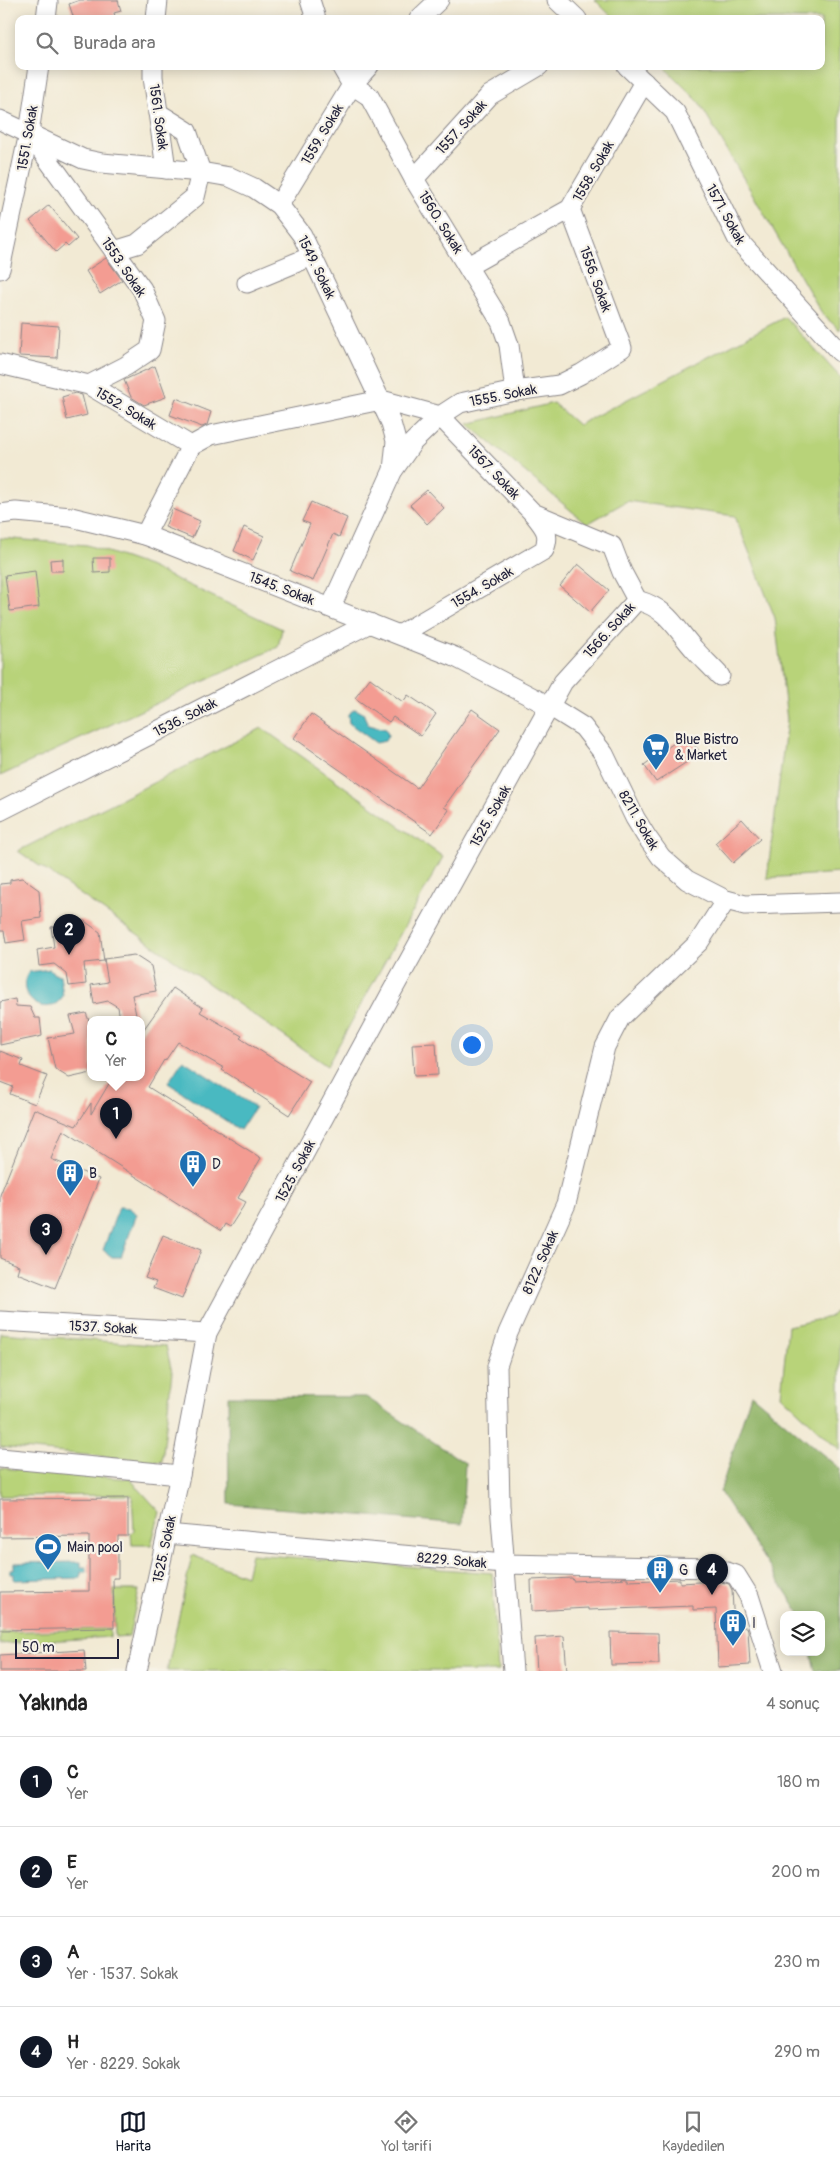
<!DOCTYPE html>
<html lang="tr">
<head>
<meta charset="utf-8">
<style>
  body { margin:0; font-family:Pangolin,sans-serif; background:#f2f2f2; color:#222 }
  .controls { position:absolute; right:15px; bottom:15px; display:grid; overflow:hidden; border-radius:10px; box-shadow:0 2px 12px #0003 }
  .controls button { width:45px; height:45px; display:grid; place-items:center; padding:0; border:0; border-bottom:1px solid #e0e0e0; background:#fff; color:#222; font:25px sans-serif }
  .scale { position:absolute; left:15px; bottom:12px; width:104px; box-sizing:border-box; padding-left:5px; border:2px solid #22223b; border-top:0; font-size:14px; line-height:18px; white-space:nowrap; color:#22223b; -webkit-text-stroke:4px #f7f3e8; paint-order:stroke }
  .you { position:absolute; left:471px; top:1044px; width:18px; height:18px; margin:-12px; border:4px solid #fff; border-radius:50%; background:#1a73e8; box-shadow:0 0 0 8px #1a73e833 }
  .badge { display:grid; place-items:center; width:32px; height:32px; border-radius:50%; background:#111827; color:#fff; font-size:16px; font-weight:700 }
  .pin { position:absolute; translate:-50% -41px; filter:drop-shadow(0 1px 2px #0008) }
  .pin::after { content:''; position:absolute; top:26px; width:18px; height:15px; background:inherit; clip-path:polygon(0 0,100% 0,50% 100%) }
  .popup { position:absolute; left:87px; top:1016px; width:58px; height:65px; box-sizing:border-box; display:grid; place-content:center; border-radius:10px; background:#fff; filter:drop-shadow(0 1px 4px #0005); font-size:16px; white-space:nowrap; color:#767676 }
  .popup b { font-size:19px; color:#222 }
  .popup::after { content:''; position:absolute; left:50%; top:100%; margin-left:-10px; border:10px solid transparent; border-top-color:#fff }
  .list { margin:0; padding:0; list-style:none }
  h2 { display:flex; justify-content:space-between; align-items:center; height:65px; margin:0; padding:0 20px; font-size:21px }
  h2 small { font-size:16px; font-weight:400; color:#767676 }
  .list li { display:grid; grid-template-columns:32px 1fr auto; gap:15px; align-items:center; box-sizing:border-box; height:90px; padding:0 20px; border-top:1px solid #e0e0e0 }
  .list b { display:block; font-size:19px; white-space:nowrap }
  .list p { margin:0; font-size:16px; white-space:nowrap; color:#767676 }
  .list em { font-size:16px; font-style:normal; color:#767676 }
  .icon { flex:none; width:28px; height:28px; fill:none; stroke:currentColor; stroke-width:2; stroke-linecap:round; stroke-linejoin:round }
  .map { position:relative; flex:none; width:840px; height:1671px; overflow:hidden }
  .search { position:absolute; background:#fff; box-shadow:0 2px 12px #0003; left:15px; right:15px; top:15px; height:55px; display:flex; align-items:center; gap:12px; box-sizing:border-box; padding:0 18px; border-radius:10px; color:#767676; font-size:19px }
  .sheet { height:425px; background:#fff }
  nav { display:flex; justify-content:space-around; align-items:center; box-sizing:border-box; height:70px; border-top:1px solid #e0e0e0; background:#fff; font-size:14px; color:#767676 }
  nav a { display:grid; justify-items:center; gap:2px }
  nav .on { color:#111827 }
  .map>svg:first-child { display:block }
</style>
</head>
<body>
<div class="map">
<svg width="840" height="1671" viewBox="0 0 840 1671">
  <rect width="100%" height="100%" fill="#f7f3e8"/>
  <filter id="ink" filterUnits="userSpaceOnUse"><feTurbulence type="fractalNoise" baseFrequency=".02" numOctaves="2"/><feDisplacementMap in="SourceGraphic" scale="10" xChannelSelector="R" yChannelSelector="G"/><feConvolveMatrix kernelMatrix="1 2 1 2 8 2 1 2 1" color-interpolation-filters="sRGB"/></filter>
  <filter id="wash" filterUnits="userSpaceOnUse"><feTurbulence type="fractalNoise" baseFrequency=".0096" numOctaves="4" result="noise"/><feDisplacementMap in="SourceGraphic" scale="20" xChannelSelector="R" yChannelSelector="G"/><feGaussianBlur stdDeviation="1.12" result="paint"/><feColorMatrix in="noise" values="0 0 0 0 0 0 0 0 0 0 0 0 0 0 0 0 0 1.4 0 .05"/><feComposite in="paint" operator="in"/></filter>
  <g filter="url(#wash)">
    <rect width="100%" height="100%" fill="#f2ead4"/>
    <g fill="#b8d379" stroke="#6d7a5a">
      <polygon points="595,0 840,0 840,330 823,315 699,102 663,66 821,66 821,19 614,19"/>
      <polygon points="785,317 840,377 840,873 767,878 787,720 775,618 735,516 627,501 587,524 468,424 553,403 578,425"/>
      <polygon points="0,538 87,545 148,566 282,629 278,647 0,776"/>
      <polygon points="262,728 443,857 327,1066 18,851"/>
      <polygon points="840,1306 840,1450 781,1395 788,1326 830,1317"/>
      <polygon points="0,1333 166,1346 172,1372 162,1462 0,1447"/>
      <polygon points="0,1468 130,1479 160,1512 151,1545 132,1545 131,1533 134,1530 132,1495 0,1496"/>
      <polygon points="251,1554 492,1573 498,1671 167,1671 192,1555 246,1576"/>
      <polygon points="114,1590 139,1590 129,1636 115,1637"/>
      <polygon points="110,1629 110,1637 0,1644 0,1632"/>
    </g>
    <g fill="#92b569" stroke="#5a6c52">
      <polygon points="751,1394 840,1469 840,1671 815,1671 811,1652 821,1652 821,1615 801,1615 720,1492"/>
      <polygon points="228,1396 366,1397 465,1463 462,1524 229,1504"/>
    </g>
    <g fill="#4ab9c1" stroke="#366e7e">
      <polygon points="355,709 363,713 368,725 386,729 388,735 385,741 376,743 349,723 348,714"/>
      <path d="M50,969L54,974L60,975L63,996C47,1022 12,995 29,972Z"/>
      <polygon points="183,1060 255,1107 240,1130 168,1083"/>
      <polygon points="119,1207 129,1208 137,1214 121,1257 112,1257 103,1250"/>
      <polygon points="81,1562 81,1567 86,1567 86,1572 81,1572 81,1578 14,1580 14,1574 10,1574 10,1569 14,1569 14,1563"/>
    </g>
    <g id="blocks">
      <g fill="#f39c92">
        <polygon points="80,0 118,0 121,11 114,13 116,19 74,19 69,4"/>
        <polygon points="49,205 77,239 68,247 65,244 56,252 30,221"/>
        <polygon points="106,258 122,280 100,294 86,271"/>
        <polygon points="21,323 59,326 57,358 19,356"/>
        <polygon points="155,366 166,397 144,405 131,397 124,380"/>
        <polygon points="75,393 82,395 87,415 67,420 62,397"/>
        <polygon points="176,398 211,412 207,425 202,427 170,415"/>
        <polygon points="427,490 444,508 427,524 410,505"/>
        <polygon points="311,502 347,518 339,537 333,534 313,581 290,571 310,524 302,521"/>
        <polygon points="172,509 200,521 192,538 165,527"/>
        <polygon points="244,527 264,536 253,560 234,551"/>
        <polygon points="93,558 110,558 110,572 94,573"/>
        <polygon points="63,559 63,571 51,571 50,560"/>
        <polygon points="578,564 609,590 590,612 560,586"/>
        <polygon points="35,571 39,607 10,611 5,575"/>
        <polygon points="370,678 403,702 408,695 436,714 421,736 393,717 389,722 355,698"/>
        <polygon points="472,709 500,729 444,807 449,810 432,834 294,738 311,714 417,788"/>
        <polygon points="686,734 699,751 689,758 690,760 656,782 644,765"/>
        <polygon points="742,819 760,839 733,863 715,843"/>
        <polygon points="22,878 39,890 41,918 22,921 25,940 6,943 4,931 0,931 0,884 10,883 10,880"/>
        <polygon points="83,920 100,932 104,961 84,963 86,984 69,986 67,974 54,964 39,966 37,950 54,947 51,927 71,924 71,921"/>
        <polygon points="134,955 151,966 156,991 132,995 136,1015 120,1019 118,1007 108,1001 94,1004 91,985 108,982 104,959"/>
        <polygon points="173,988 203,1008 200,1012 242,1036 240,1038 310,1082 289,1115 254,1092 255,1091 222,1070 224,1068 178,1042 165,1061 164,1060 148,1087 261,1158 238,1198 246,1202 230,1227 225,1224 221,1231 63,1130 51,1159 99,1179 55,1288 17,1273 19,1266 0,1258 0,1195 34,1109 76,1126 91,1103 91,1114 110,1082 114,1084 117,1078 141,1078 141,1033"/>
        <polygon points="15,999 16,1006 30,1007 35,1018 40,1018 42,1036 0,1045 0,1002"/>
        <polygon points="86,1013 91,1026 91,1073 69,1078 55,1069 48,1038 75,1034 70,1016"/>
        <polygon points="436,1043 438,1075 414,1076 412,1044"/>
        <polygon points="0,1051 23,1060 21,1066 47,1076 35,1104 10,1094 13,1087 0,1082"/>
        <polygon points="163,1235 201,1250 182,1299 153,1288 156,1282 145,1278"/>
        <polygon points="128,1498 128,1536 118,1536 118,1578 113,1578 114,1628 0,1630 0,1592 89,1591 89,1536 0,1537 0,1499"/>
        <polygon points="572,1578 573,1581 628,1578 628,1581 680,1579 680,1583 718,1581 729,1584 732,1590 734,1628 747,1627 748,1630 750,1665 718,1667 716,1609 693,1610 693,1606 588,1610 588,1608 532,1611 531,1580"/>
        <polygon points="610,1632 658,1633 659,1664 611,1665"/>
        <polygon points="564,1636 567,1671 537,1671 535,1638"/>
        <polygon points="84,1650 86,1671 0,1671 0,1655"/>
      </g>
    </g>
  </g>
  <g filter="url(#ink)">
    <use href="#blocks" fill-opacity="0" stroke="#8a8688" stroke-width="1"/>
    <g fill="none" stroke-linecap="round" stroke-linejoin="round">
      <defs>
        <g id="minor">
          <polyline points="310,0 316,19"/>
          <polyline points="557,0 577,19"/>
          <polyline points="46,19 48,2"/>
          <polyline points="156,19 158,0"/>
          <polyline points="419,19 439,0"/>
          <polyline points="153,66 153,77 166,169"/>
          <polyline points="341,66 352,85 369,96 414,179 501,322 509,345 515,391"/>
          <polyline points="627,66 675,112 738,240 840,352"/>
          <polyline points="0,120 83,159 102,163 201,172 230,177 254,188 279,205 302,235 391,423 396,441 393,470 331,607"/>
          <polyline points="30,135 142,289 156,321 150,350 126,366 89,385"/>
          <polyline points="414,179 490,95 539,66"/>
          <polyline points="279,205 352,85 369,66"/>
          <polyline points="114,251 137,244 195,197 201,172 187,131 158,113"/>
          <polyline points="468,266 570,209 644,82"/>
          <polyline points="0,269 29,133 39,66"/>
          <polyline points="247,283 312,256"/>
          <polyline points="0,364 89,385 191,446 145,535"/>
          <polyline points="191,446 211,435 381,400 440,416 460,403 515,391 559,385 581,374 622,348 570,209"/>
          <path d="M394,469L413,442L440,416L533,513C544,527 551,533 544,550L401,634"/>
          <polyline points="0,514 16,512 71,517 145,535 455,657 551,707 583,727 604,754 635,818 646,836 661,857 687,880 726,900 745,905 840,902"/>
          <path d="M637,600C669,609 675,628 695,650C703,659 712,667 720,676"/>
          <polyline points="0,811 370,623"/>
          <polyline points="0,1321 207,1333"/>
          <polyline points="0,1458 180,1475"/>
          <polyline points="167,1534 504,1564 715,1568 736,1575 749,1596 773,1671"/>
          <polyline points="137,1671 180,1475 207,1333 390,995 563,682 637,600 622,572 612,546 533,513"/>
          <polyline points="513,1671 500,1505 497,1366 508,1333 566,1204 605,1047 620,1018 699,942 726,900"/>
        </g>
      </defs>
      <use href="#minor" stroke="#8a8688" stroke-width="21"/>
      <use href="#minor" stroke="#fff" stroke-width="19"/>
    </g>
  </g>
  <defs>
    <symbol id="supermarket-pin" viewBox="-11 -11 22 30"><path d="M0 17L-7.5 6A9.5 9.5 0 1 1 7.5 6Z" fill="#1f6fb2" stroke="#f7f3e8"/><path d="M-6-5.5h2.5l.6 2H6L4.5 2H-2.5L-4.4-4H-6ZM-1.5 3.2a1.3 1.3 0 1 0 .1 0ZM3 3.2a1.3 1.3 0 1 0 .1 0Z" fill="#fff"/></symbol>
    <symbol id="building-pin" viewBox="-11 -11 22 30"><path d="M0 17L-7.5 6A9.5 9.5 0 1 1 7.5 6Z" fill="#1f6fb2" stroke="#f7f3e8"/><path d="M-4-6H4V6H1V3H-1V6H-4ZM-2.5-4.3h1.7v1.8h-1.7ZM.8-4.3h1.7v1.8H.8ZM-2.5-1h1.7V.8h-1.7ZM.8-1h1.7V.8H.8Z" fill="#fff"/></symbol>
    <symbol id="stadium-pin" viewBox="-11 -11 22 30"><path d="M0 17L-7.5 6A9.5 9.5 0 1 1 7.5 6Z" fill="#1f6fb2" stroke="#f7f3e8"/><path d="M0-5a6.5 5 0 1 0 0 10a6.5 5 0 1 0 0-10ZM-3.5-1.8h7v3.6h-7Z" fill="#fff"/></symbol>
  </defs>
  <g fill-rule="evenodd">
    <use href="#supermarket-pin" x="640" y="731" width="32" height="43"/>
    <use href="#building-pin" x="177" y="1148" width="32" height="43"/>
    <use href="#building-pin" x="54" y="1157" width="32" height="43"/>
    <use href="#stadium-pin" x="32" y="1531" width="32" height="43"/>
    <use href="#building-pin" x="644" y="1554" width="32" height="43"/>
    <use href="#building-pin" x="717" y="1607" width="32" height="43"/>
  </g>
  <g text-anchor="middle" stroke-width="4.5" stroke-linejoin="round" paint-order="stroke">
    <g font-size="14" fill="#22223b" stroke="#f7f3e8">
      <text transform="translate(159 117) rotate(82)" y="5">1561. Sokak</text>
      <text transform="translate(461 127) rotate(-48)" y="5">1557. Sokak</text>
      <text transform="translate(322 134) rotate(-59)" y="5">1559. Sokak</text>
      <text transform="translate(27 138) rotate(-80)" y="5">1551. Sokak</text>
      <text transform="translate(593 171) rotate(-60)" y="5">1558. Sokak</text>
      <text transform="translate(726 214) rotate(61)" y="5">1571. Sokak</text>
      <text transform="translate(441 222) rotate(58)" y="5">1560. Sokak</text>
      <text transform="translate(124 267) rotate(56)" y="5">1553. Sokak</text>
      <text transform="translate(317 267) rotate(64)" y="5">1549. Sokak</text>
      <text transform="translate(596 279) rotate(70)" y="5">1556. Sokak</text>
      <text transform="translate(503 395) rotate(-11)" y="5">1555. Sokak</text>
      <text transform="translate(126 408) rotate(31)" y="5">1552. Sokak</text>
      <text transform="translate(494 472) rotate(46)" y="5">1567. Sokak</text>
      <text transform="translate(482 587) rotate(-30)" y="5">1554. Sokak</text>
      <text transform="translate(282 588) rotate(21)" y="5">1545. Sokak</text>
      <text transform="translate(609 630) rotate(-48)" y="5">1566. Sokak</text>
      <text transform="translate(185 717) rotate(-27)" y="5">1536. Sokak</text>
      <text transform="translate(490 816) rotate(-61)" y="5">1525. Sokak</text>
      <text transform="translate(639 820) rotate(60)" y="5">8211. Sokak</text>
      <text transform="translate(295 1171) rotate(-62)" y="5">1525. Sokak</text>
      <text transform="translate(540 1262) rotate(-66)" y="5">8122. Sokak</text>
      <text transform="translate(103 1327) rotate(3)" y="5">1537. Sokak</text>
      <text transform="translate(164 1549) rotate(-78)" y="5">1525. Sokak</text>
      <text transform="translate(452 1560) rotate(5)" y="5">8229. Sokak</text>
    </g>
    <g font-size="14" fill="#22223b" stroke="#f7f3e8" text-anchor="start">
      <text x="675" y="744">Blue Bistro<tspan x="675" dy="16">&amp; Market</tspan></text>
      <text x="212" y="1169">D</text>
      <text x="89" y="1178">B</text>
      <text x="67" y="1552">Main pool</text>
      <text x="679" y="1575">G</text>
      <text x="752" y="1628">I</text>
    </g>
  </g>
</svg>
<div class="controls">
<button><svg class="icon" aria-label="layers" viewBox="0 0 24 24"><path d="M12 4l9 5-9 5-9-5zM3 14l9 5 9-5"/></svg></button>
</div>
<div class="scale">50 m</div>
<div class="you"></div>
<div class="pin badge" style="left:116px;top:1139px">1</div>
<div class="popup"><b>C</b>Yer</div>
<div class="pin badge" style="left:69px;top:955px">2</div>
<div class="pin badge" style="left:46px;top:1255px">3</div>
<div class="pin badge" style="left:712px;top:1595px">4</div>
<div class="search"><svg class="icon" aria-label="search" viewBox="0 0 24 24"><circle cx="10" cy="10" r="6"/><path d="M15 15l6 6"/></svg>Burada ara</div>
</div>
<section class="sheet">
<h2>Yakında<small>4 sonuç</small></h2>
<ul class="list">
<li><span class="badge">1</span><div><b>C</b><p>Yer</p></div><em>180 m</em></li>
<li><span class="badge">2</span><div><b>E</b><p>Yer</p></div><em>200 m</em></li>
<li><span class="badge">3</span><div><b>A</b><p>Yer · 1537. Sokak</p></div><em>230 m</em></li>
<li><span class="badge">4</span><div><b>H</b><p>Yer · 8229. Sokak</p></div><em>290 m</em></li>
</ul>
</section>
<nav>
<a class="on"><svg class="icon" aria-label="map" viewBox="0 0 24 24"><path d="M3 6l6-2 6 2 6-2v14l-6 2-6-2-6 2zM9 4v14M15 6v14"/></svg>Harita</a>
<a><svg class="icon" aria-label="directions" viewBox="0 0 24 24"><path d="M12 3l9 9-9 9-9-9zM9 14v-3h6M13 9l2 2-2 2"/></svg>Yol tarifi</a>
<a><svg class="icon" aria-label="saved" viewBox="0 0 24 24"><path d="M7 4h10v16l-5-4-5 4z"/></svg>Kaydedilen</a>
</nav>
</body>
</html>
